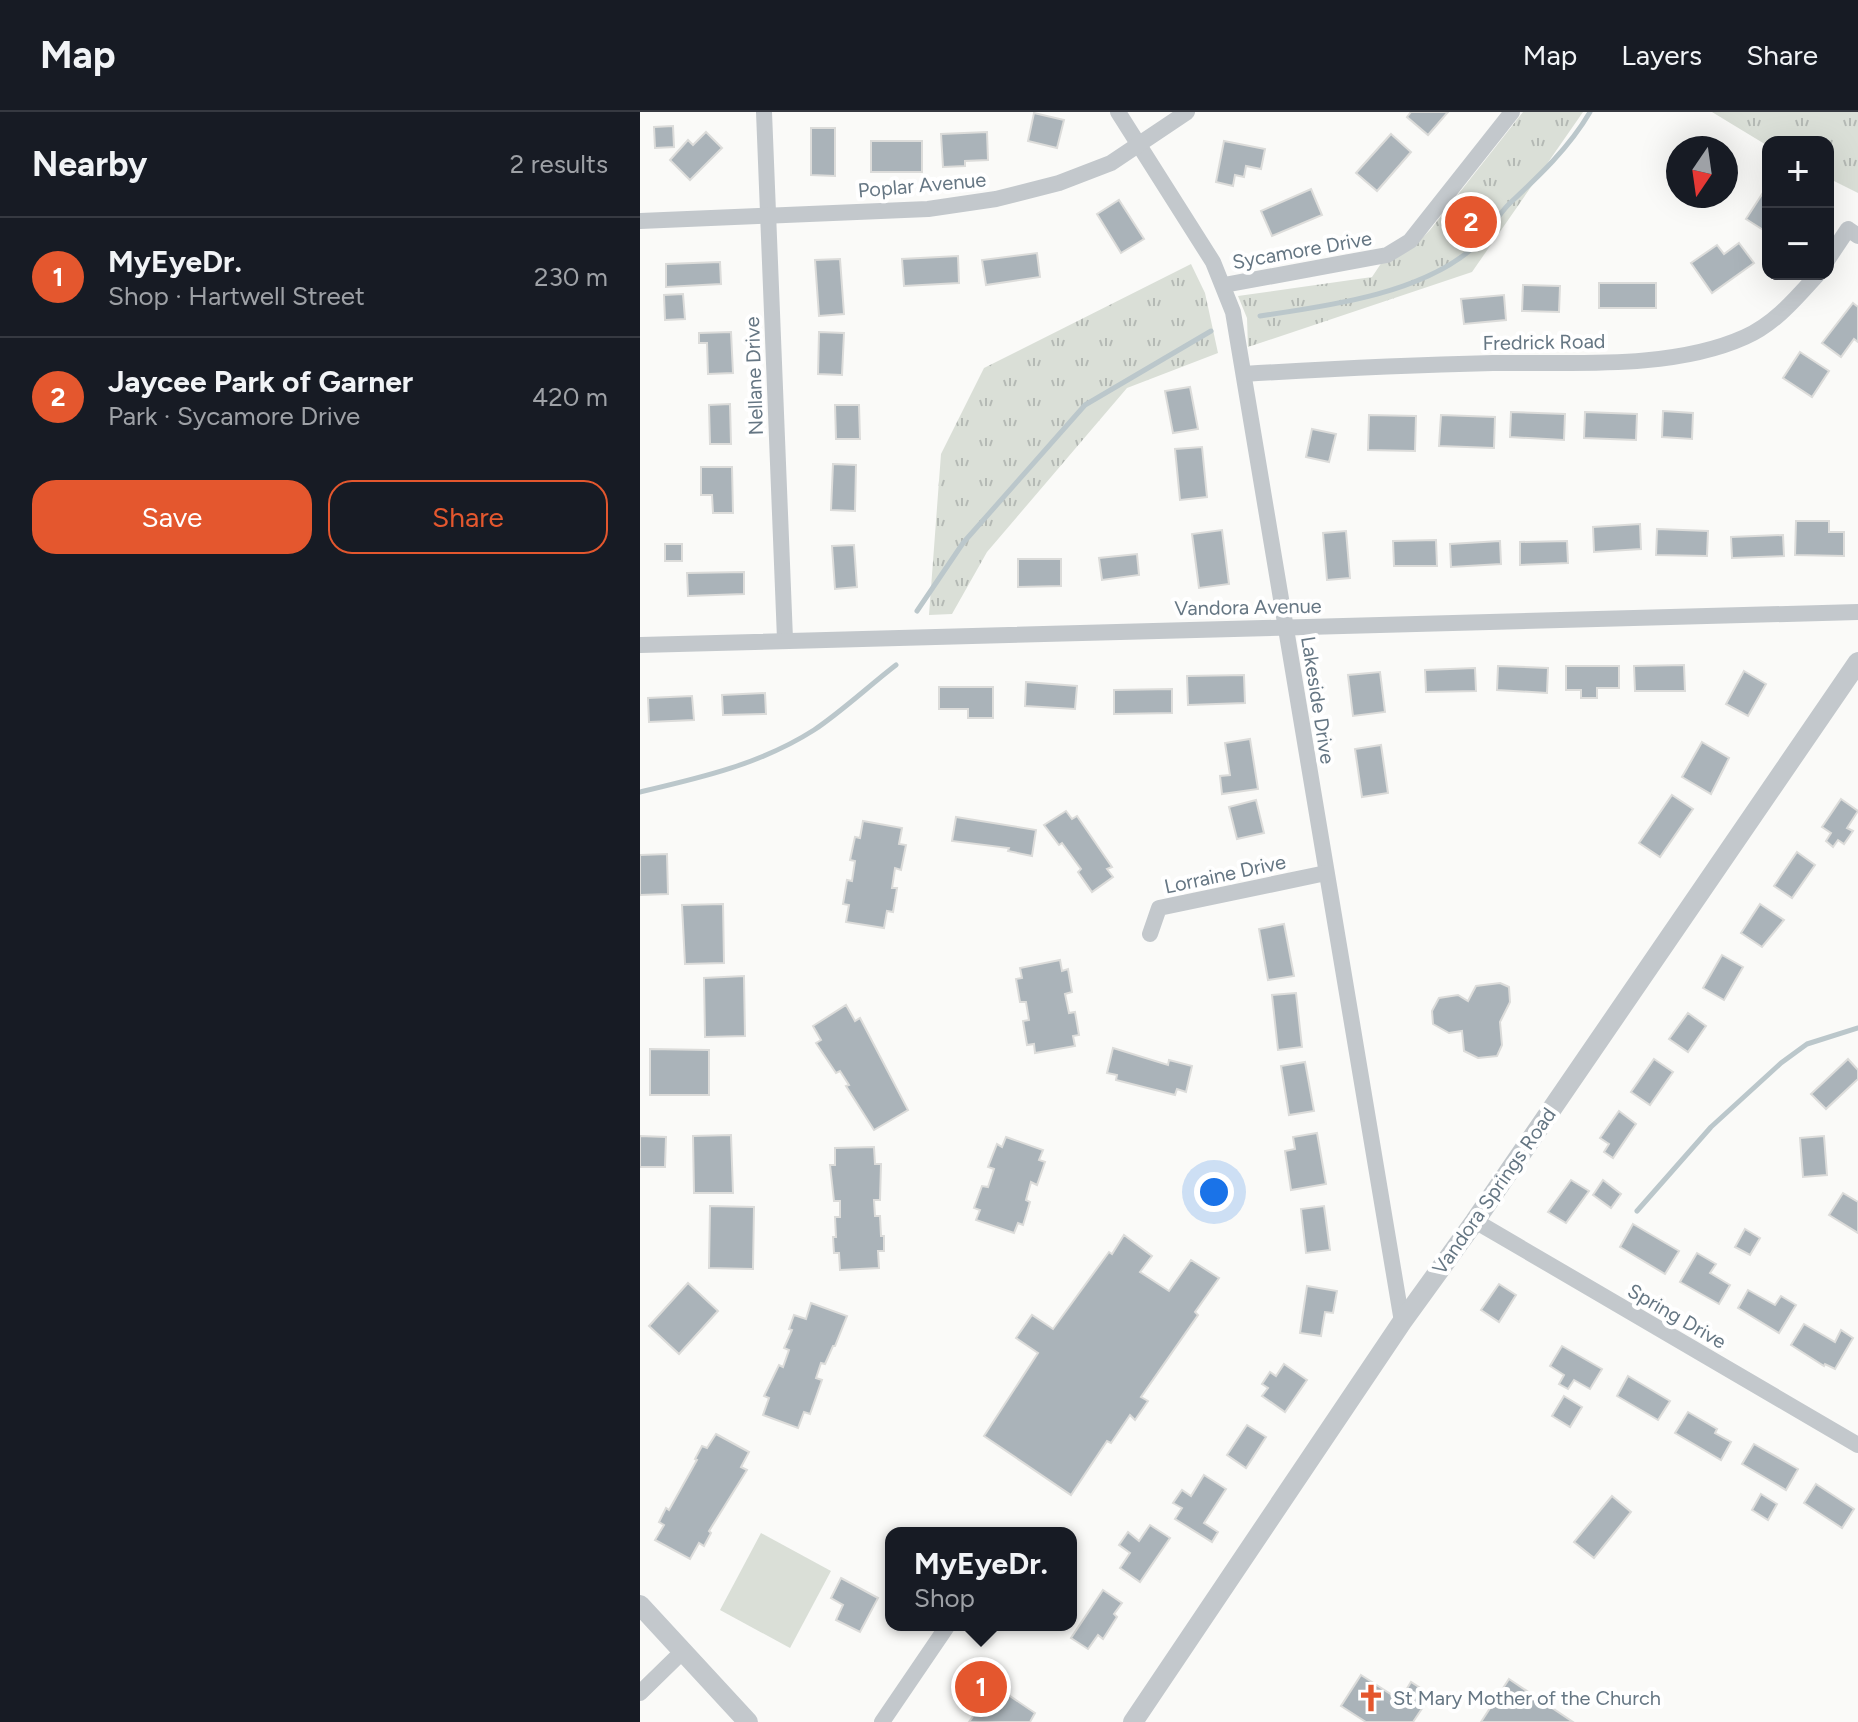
<!DOCTYPE html>
<html lang="en">
<head>
<meta charset="utf-8">
<style>
  body { margin:0; font-family:Figtree,sans-serif; background:#20242c; color:#f1f3f6 }
  .controls { position:absolute; right:24px; top:24px; display:grid; overflow:hidden; border-radius:16px; box-shadow:0 8px 32px #0002 }
  .controls button { width:72px; height:72px; display:grid; place-items:center; padding:0; border:0; border-bottom:2px solid #363941; background:#171b24; color:#f1f3f6; font:40px sans-serif }
  .compass { position:absolute; left:1026px; top:24px; width:72px; height:72px; border-radius:50%; background:#171b24; box-shadow:0 8px 32px #0002; rotate:193deg }
  .you { position:absolute; left:574px; top:1080px; width:28px; height:28px; margin:-20px; border:6px solid #fff; border-radius:50%; background:#1a73e8; box-shadow:0 0 0 12px #1a73e833 }
  .badge { display:grid; place-items:center; width:52px; height:52px; border-radius:50%; background:#e4572e; color:#fff; font-size:26px; font-weight:700 }
  .pin { position:absolute; translate:-50% -50%; border:4px solid #fff; box-shadow:0 2px 8px #0006 }
  .popup { position:absolute; left:245px; top:1415px; width:192px; height:104px; box-sizing:border-box; display:grid; place-content:center; border-radius:16px; background:#171b24; filter:drop-shadow(0 2px 6px #0005); font-size:26px; white-space:nowrap; color:#9ea1a6 }
  .popup b { font-size:30px; color:#f1f3f6 }
  .popup::after { content:''; position:absolute; left:50%; top:100%; margin-left:-16px; border:16px solid transparent; border-top-color:#171b24 }
  .list { margin:0; padding:0; list-style:none }
  h2 { display:flex; justify-content:space-between; align-items:center; height:104px; margin:0; padding:0 32px; font-size:34px }
  h2 small { font-size:26px; font-weight:400; color:#9ea1a6 }
  .list li { display:grid; grid-template-columns:52px 1fr auto; gap:24px; align-items:center; box-sizing:border-box; height:120px; padding:0 32px; border-top:2px solid #363941 }
  .list b { display:block; font-size:30px; white-space:nowrap }
  .list p { margin:0; font-size:26px; white-space:nowrap; color:#9ea1a6 }
  .list em { font-size:26px; font-style:normal; color:#9ea1a6 }
  .actions { display:flex; gap:16px; padding:24px 32px }
  .actions a { flex:1; padding:18px 0; border:2px solid #e4572e; border-radius:24px; text-align:center; font-size:28px; color:#e4572e }
  .actions .main { background:#e4572e; color:#fff }
  .map { position:relative; flex:none; width:1218px; height:1610px; overflow:hidden }
  header { display:flex; align-items:center; gap:48px; box-sizing:border-box; height:112px; padding:0 40px; background:#171b24; border-bottom:2px solid #363941 }
  header strong { font-size:38px }
  nav { display:flex; gap:44px; margin-inline-start:auto; font-size:28px }
  main { display:flex }
  aside { flex:1; background:#171b24 }
  .map>svg:first-child { display:block }
</style>
</head>
<body>
<header>
<strong>Map</strong>
<nav><a>Map</a><a>Layers</a><a>Share</a></nav>
</header>
<main>
<aside>
<h2>Nearby<small>2 results</small></h2>
<ul class="list">
<li><span class="badge">1</span><div><b>MyEyeDr.</b><p>Shop · Hartwell Street</p></div><em>230 m</em></li>
<li><span class="badge">2</span><div><b>Jaycee Park of Garner</b><p>Park · Sycamore Drive</p></div><em>420 m</em></li>
</ul>
<div class="actions"><a class="main">Save</a><a>Share</a></div>
</aside>
<div class="map">
<svg width="1218" height="1610" viewBox="0 0 1218 1610">
  <defs>
    <pattern id="park-tufts" width="24" height="20" patternUnits="userSpaceOnUse" patternTransform="scale(2)"><rect width="24" height="20" fill="#dadfd7"/><path d="M3 7l-1-3M5 7V3M7 7l1-3M15 17l-1-3M17 17v-4M19 17l1-3" fill="none" stroke="#b4b9b4"/></pattern>
  </defs>
  <rect width="100%" height="100%" fill="#fafaf8"/>
  <g fill="url(#park-tufts)">
    <polygon points="883,0 943,0 832,160 608,235 607,206 598,184 732,165 744,147 781,127 790,118"/>
    <polygon points="1072,0 1218,0 1218,81 1188,66 1188,30 1128,30 1128,34"/>
    <polygon points="551,152 565,181 578,241 487,276 347,440 312,502 289,503 301,342 344,256"/>
  </g>
  <polygon fill="#dadfd7" points="121,1421 191,1459 150,1536 80,1498"/>
  <g fill="none" stroke-linecap="round" stroke-linejoin="round">
    <g stroke="#bbc7cb" stroke-width="5">
      <path d="M620,204C688,194 781,182 834,135C848,123 856,105 869,92C899,64 929,36 950,0"/>
      <polyline points="277,499 323,431 445,293 571,219"/>
      <path d="M0,680C60,666 121,652 174,618C201,600 230,573 256,553"/>
      <polyline points="997,1099 1071,1015 1141,951 1167,932 1218,916"/>
    </g>
  </g>
  <g fill="#aab3b9" stroke="#dcdcda" stroke-width="2">
    <polygon points="771,0 808,0 788,23 767,5"/>
    <polygon points="394,1 424,8 417,36 388,29"/>
    <polygon points="33,14 34,35 15,36 14,15"/>
    <polygon points="171,16 195,16 195,64 171,63"/>
    <polygon points="66,20 82,36 50,68 30,48 48,28 53,33"/>
    <polygon points="347,20 348,48 325,49 325,54 303,55 301,22"/>
    <polygon points="751,22 771,40 737,79 716,61"/>
    <rect x="231" y="29" width="51" height="31"/>
    <polygon points="584,29 625,37 621,57 606,54 604,65 595,63 593,74 576,70"/>
    <polygon points="1128,73 1128,121 1106,107"/>
    <polygon points="671,77 682,103 632,124 621,99"/>
    <polygon points="479,88 504,127 481,141 457,102"/>
    <polygon points="1099,131 1114,151 1072,181 1051,151 1077,133 1084,142"/>
    <polygon points="397,141 400,165 346,173 342,148"/>
    <polygon points="318,144 319,171 264,174 262,147"/>
    <polygon points="200,147 204,202 179,204 175,148"/>
    <polygon points="80,150 81,172 26,175 26,152"/>
    <rect x="959" y="171" width="57" height="25"/>
    <polygon points="883,173 920,174 919,200 882,199"/>
    <polygon points="43,182 45,207 25,208 24,183"/>
    <polygon points="864,183 866,208 824,212 821,187"/>
    <polygon points="1213,191 1218,195 1218,230 1214,227 1201,245 1182,231"/>
    <polygon points="91,220 93,261 68,262 67,231 59,231 59,221"/>
    <polygon points="179,220 204,221 202,263 178,262"/>
    <polygon points="1160,240 1189,259 1172,285 1143,266"/>
    <polygon points="550,275 558,317 533,321 525,279"/>
    <polygon points="90,292 91,332 70,332 69,293"/>
    <polygon points="195,293 219,293 220,327 196,327"/>
    <polygon points="1023,299 1053,301 1052,327 1022,325"/>
    <polygon points="871,300 925,302 924,328 870,325"/>
    <polygon points="945,300 997,302 996,328 944,326"/>
    <polygon points="729,303 776,304 775,339 728,338"/>
    <polygon points="801,303 855,305 854,336 799,334"/>
    <polygon points="672,317 696,322 689,350 666,345"/>
    <polygon points="562,335 567,385 540,388 535,337"/>
    <polygon points="193,352 216,353 215,399 191,398"/>
    <polygon points="61,355 92,355 93,401 73,401 72,383 61,383"/>
    <polygon points="1156,409 1189,409 1189,420 1204,420 1204,444 1155,443"/>
    <polygon points="1000,412 1001,437 954,440 953,415"/>
    <polygon points="1017,417 1068,419 1067,444 1016,443"/>
    <polygon points="582,418 589,472 559,476 552,422"/>
    <polygon points="706,419 710,466 687,468 683,421"/>
    <polygon points="1143,423 1144,444 1092,446 1091,425"/>
    <polygon points="796,428 797,454 754,454 753,429"/>
    <polygon points="860,429 861,452 811,455 810,432"/>
    <polygon points="927,429 928,451 880,453 880,430"/>
    <rect x="25" y="432" width="17" height="17"/>
    <polygon points="214,433 217,475 195,477 192,434"/>
    <polygon points="497,442 499,463 462,468 459,446"/>
    <polygon points="378,447 421,447 421,474 378,475"/>
    <polygon points="104,460 104,482 48,484 47,461"/>
    <polygon points="1044,553 1045,579 995,579 994,554"/>
    <polygon points="858,554 908,556 907,581 857,578"/>
    <polygon points="926,554 979,554 979,576 957,576 957,586 941,586 941,578 926,578"/>
    <polygon points="835,556 836,579 786,580 785,558"/>
    <polygon points="1104,559 1126,572 1108,604 1086,592"/>
    <polygon points="740,560 745,600 713,604 708,563"/>
    <polygon points="604,563 605,591 548,593 547,564"/>
    <polygon points="386,570 437,574 435,597 385,594"/>
    <polygon points="299,575 353,575 353,606 328,606 328,597 299,597"/>
    <polygon points="532,577 532,601 474,602 474,578"/>
    <polygon points="125,581 126,602 83,603 82,583"/>
    <polygon points="52,584 54,608 9,610 8,586"/>
    <polygon points="610,627 618,677 582,682 580,664 590,663 585,631"/>
    <polygon points="1062,630 1089,646 1071,682 1042,665"/>
    <polygon points="741,633 748,681 722,685 715,637"/>
    <polygon points="1032,683 1053,697 1020,745 999,731"/>
    <polygon points="1201,687 1218,699 1207,716 1213,719 1204,732 1198,728 1193,735 1186,729 1191,721 1182,715"/>
    <polygon points="616,688 624,721 597,727 589,695"/>
    <polygon points="426,699 432,707 437,704 472,755 467,757 473,765 452,780 438,760 441,757 422,731 419,733 404,713"/>
    <polygon points="316,705 396,718 392,744 368,739 369,736 312,729"/>
    <polygon points="223,709 262,716 259,732 266,733 261,758 255,756 252,776 257,776 253,800 247,799 244,816 206,810 209,793 203,792 207,768 212,769 215,749 210,748 215,725 220,726"/>
    <polygon points="1157,740 1175,753 1152,786 1134,774"/>
    <polygon points="27,742 28,782 0,783 0,743"/>
    <polygon points="83,792 84,851 45,852 42,793"/>
    <polygon points="1120,792 1144,808 1122,835 1101,821"/>
    <polygon points="644,812 654,864 628,868 619,817"/>
    <polygon points="1082,843 1103,855 1084,888 1063,876"/>
    <polygon points="420,848 422,859 428,857 432,880 425,882 429,901 435,900 439,923 433,924 435,934 395,941 394,932 387,933 383,909 389,908 386,890 380,890 376,867 382,866 380,856"/>
    <polygon points="104,864 105,924 65,925 64,866"/>
    <polygon points="860,871 869,875 870,890 860,910 862,933 857,944 838,946 824,939 822,919 809,921 793,912 792,899 799,886 818,883 828,889 836,874"/>
    <polygon points="656,881 662,935 638,938 632,883"/>
    <polygon points="206,893 215,909 220,906 268,998 234,1018 206,974 209,973 200,959 196,961 176,931 181,928 173,914"/>
    <polygon points="1048,901 1066,914 1048,940 1029,927"/>
    <polygon points="473,936 528,953 529,948 552,954 546,980 537,977 535,983 476,968 477,963 467,961"/>
    <polygon points="10,937 69,938 69,983 10,983"/>
    <polygon points="1014,947 1033,960 1010,993 991,980"/>
    <polygon points="1208,947 1218,958 1218,967 1186,997 1171,982"/>
    <polygon points="665,950 674,999 649,1003 641,954"/>
    <polygon points="979,999 996,1012 973,1046 964,1040 969,1032 960,1026"/>
    <polygon points="677,1021 686,1072 651,1078 645,1039 655,1037 653,1025"/>
    <polygon points="91,1023 93,1081 54,1081 53,1024"/>
    <polygon points="0,1024 26,1025 25,1055 0,1055"/>
    <polygon points="1184,1024 1187,1063 1163,1065 1160,1026"/>
    <polygon points="366,1025 403,1038 399,1048 405,1050 397,1073 391,1070 386,1088 390,1090 383,1113 378,1111 374,1121 336,1108 340,1098 334,1096 342,1074 348,1075 354,1057 348,1055 357,1032 362,1035"/>
    <polygon points="234,1035 235,1052 241,1052 240,1088 234,1088 235,1104 240,1104 241,1124 244,1124 244,1139 238,1139 239,1156 200,1158 199,1141 194,1141 193,1125 196,1125 195,1105 200,1105 200,1089 194,1089 190,1053 195,1053 195,1036"/>
    <polygon points="931,1068 949,1079 926,1111 908,1100"/>
    <polygon points="963,1068 981,1082 971,1096 953,1083"/>
    <polygon points="1203,1081 1218,1090 1218,1121 1189,1103"/>
    <polygon points="70,1094 114,1095 113,1157 69,1156"/>
    <polygon points="684,1094 690,1138 666,1141 661,1097"/>
    <polygon points="993,1112 1039,1139 1025,1162 980,1135"/>
    <polygon points="1105,1117 1120,1126 1110,1143 1095,1135"/>
    <polygon points="484,1123 512,1144 500,1160 529,1179 551,1148 579,1166 555,1200 558,1203 501,1285 508,1289 495,1308 490,1303 471,1331 467,1329 431,1383 344,1324 398,1241 376,1226 392,1203 413,1217 469,1140 472,1142"/>
    <polygon points="1057,1141 1076,1152 1070,1161 1090,1173 1079,1192 1040,1170"/>
    <polygon points="48,1171 78,1199 39,1242 9,1214"/>
    <polygon points="859,1172 876,1183 859,1210 841,1198"/>
    <polygon points="667,1174 697,1179 693,1201 685,1200 681,1224 660,1221"/>
    <polygon points="1108,1178 1135,1193 1141,1184 1156,1193 1139,1221 1098,1196"/>
    <polygon points="171,1191 207,1204 195,1234 193,1234 185,1252 181,1251 176,1266 182,1268 170,1302 164,1300 158,1316 123,1303 129,1286 124,1284 139,1253 143,1255 149,1238 144,1236 152,1218 149,1217 154,1203 166,1207"/>
    <polygon points="1164,1212 1195,1230 1201,1218 1213,1226 1195,1257 1185,1252 1184,1254 1151,1233"/>
    <polygon points="922,1234 962,1257 950,1277 934,1268 928,1277 919,1272 924,1263 910,1254"/>
    <polygon points="644,1252 667,1268 645,1300 622,1284 628,1276 622,1272 630,1260 636,1264"/>
    <polygon points="988,1264 1030,1289 1018,1308 977,1284"/>
    <polygon points="924,1284 942,1295 930,1315 912,1304"/>
    <polygon points="1048,1300 1077,1317 1075,1321 1091,1330 1081,1348 1035,1321"/>
    <polygon points="607,1313 626,1325 606,1356 587,1343"/>
    <polygon points="76,1322 109,1340 101,1355 107,1358 69,1419 71,1421 64,1434 59,1431 50,1447 15,1428 24,1413 19,1410 26,1396 29,1398 57,1348 55,1347 62,1334 67,1336"/>
    <polygon points="1114,1332 1158,1357 1146,1378 1102,1352"/>
    <polygon points="564,1363 586,1377 564,1411 578,1420 572,1430 535,1407 542,1396 533,1391 542,1378 551,1384"/>
    <polygon points="1176,1372 1214,1397 1202,1416 1164,1391"/>
    <polygon points="1121,1382 1137,1392 1128,1408 1112,1398"/>
    <polygon points="972,1384 991,1400 954,1446 934,1430"/>
    <polygon points="510,1413 530,1426 500,1470 480,1456 490,1441 479,1433 488,1420 499,1429"/>
    <polygon points="201,1466 238,1486 220,1520 196,1508 203,1493 191,1486"/>
    <polygon points="463,1478 482,1491 474,1502 477,1505 463,1527 458,1523 448,1537 431,1526"/>
    <polygon points="336,1561 395,1601 390,1610 329,1610 336,1600 318,1588"/>
    <polygon points="721,1563 760,1588 771,1570 791,1583 773,1610 726,1610 701,1594"/>
    <polygon points="869,1567 933,1610 841,1610"/>
  </g>
  <g fill="none" stroke-linecap="round" stroke-linejoin="round">
    <g stroke="#c3c8cc" stroke-width="16">
      <polyline points="124,0 145,527"/>
      <polyline points="478,0 573,150 593,200 762,1210"/>
      <polyline points="0,109 288,97 356,87 419,71 471,51 547,0"/>
      <polyline points="1188,147 1208,117 1218,124"/>
      <polyline points="584,173 747,143 770,129 872,0"/>
      <path d="M604,262C687,257 770,253 853,251C932,250 1032,258 1105,225C1135,212 1157,185 1178,162"/>
      <polyline points="0,533 1218,500"/>
      <polyline points="510,822 519,796 686,761"/>
      <polyline points="835,1109 1218,1333"/>
      <polyline points="0,1581 43,1539"/>
      <polyline points="242,1610 308,1513"/>
    </g>
    <g stroke="#c3c8cc" stroke-width="20">
      <polyline points="0,1493 108,1610"/>
      <polyline points="493,1610 762,1210 835,1109 1218,550"/>
    </g>
  </g>
  <defs>
    <symbol id="church-bare" viewBox="-9 -9 18 18"><path d="M-1.2-6h2.4v3.5h3.3v2.4h-3.3V6h-2.4V-.1h-3.3v-2.4h3.3Z" fill="#e4572e" stroke="#fff" stroke-width="2.5" paint-order="stroke"/></symbol>
  </defs>
  <g fill-rule="evenodd">
    <use href="#church-bare" x="711" y="1566" width="40" height="40"/>
  </g>
  <g text-anchor="middle" stroke-width="8" stroke-linejoin="round" paint-order="stroke">
    <g font-size="20" fill="#657683" stroke="#fff">
      <text transform="translate(282 73) rotate(-5)" y="7">Poplar Avenue</text>
      <text transform="translate(662 138) rotate(-10)" y="7">Sycamore Drive</text>
      <text transform="translate(904 230) rotate(-1)" y="7">Fredrick Road</text>
      <text transform="translate(114 264) rotate(-92)" y="7">Nellane Drive</text>
      <text transform="translate(608 495) rotate(-1)" y="7">Vandora Avenue</text>
      <text transform="translate(678 588) rotate(81)" y="7">Lakeside Drive</text>
      <text transform="translate(585 762) rotate(-12)" y="7">Lorraine Drive</text>
      <text transform="translate(854 1079) rotate(-55)" y="7">Vandora Springs Road</text>
      <text transform="translate(1037 1204) rotate(30)" y="7">Spring Drive</text>
    </g>
    <g font-size="20" fill="#657683" stroke="#fff" text-anchor="start">
      <text x="753" y="1593">St Mary Mother of the Church</text>
    </g>
  </g>
</svg>
<div class="controls">
<button>+</button>
<button>−</button>
</div>
<svg class="compass" viewBox="-18 -18 36 36"><path d="M0-13l5 13h-10z" fill="#e53935"/><path d="M0 13l5-13h-10z" fill="#9ea1a6"/></svg>
<div class="you"></div>
<div class="pin badge" style="left:341px;top:1575px">1</div>
<div class="popup"><b>MyEyeDr.</b>Shop</div>
<div class="pin badge" style="left:831px;top:110px">2</div>
</div>
</main>
</body>
</html>
